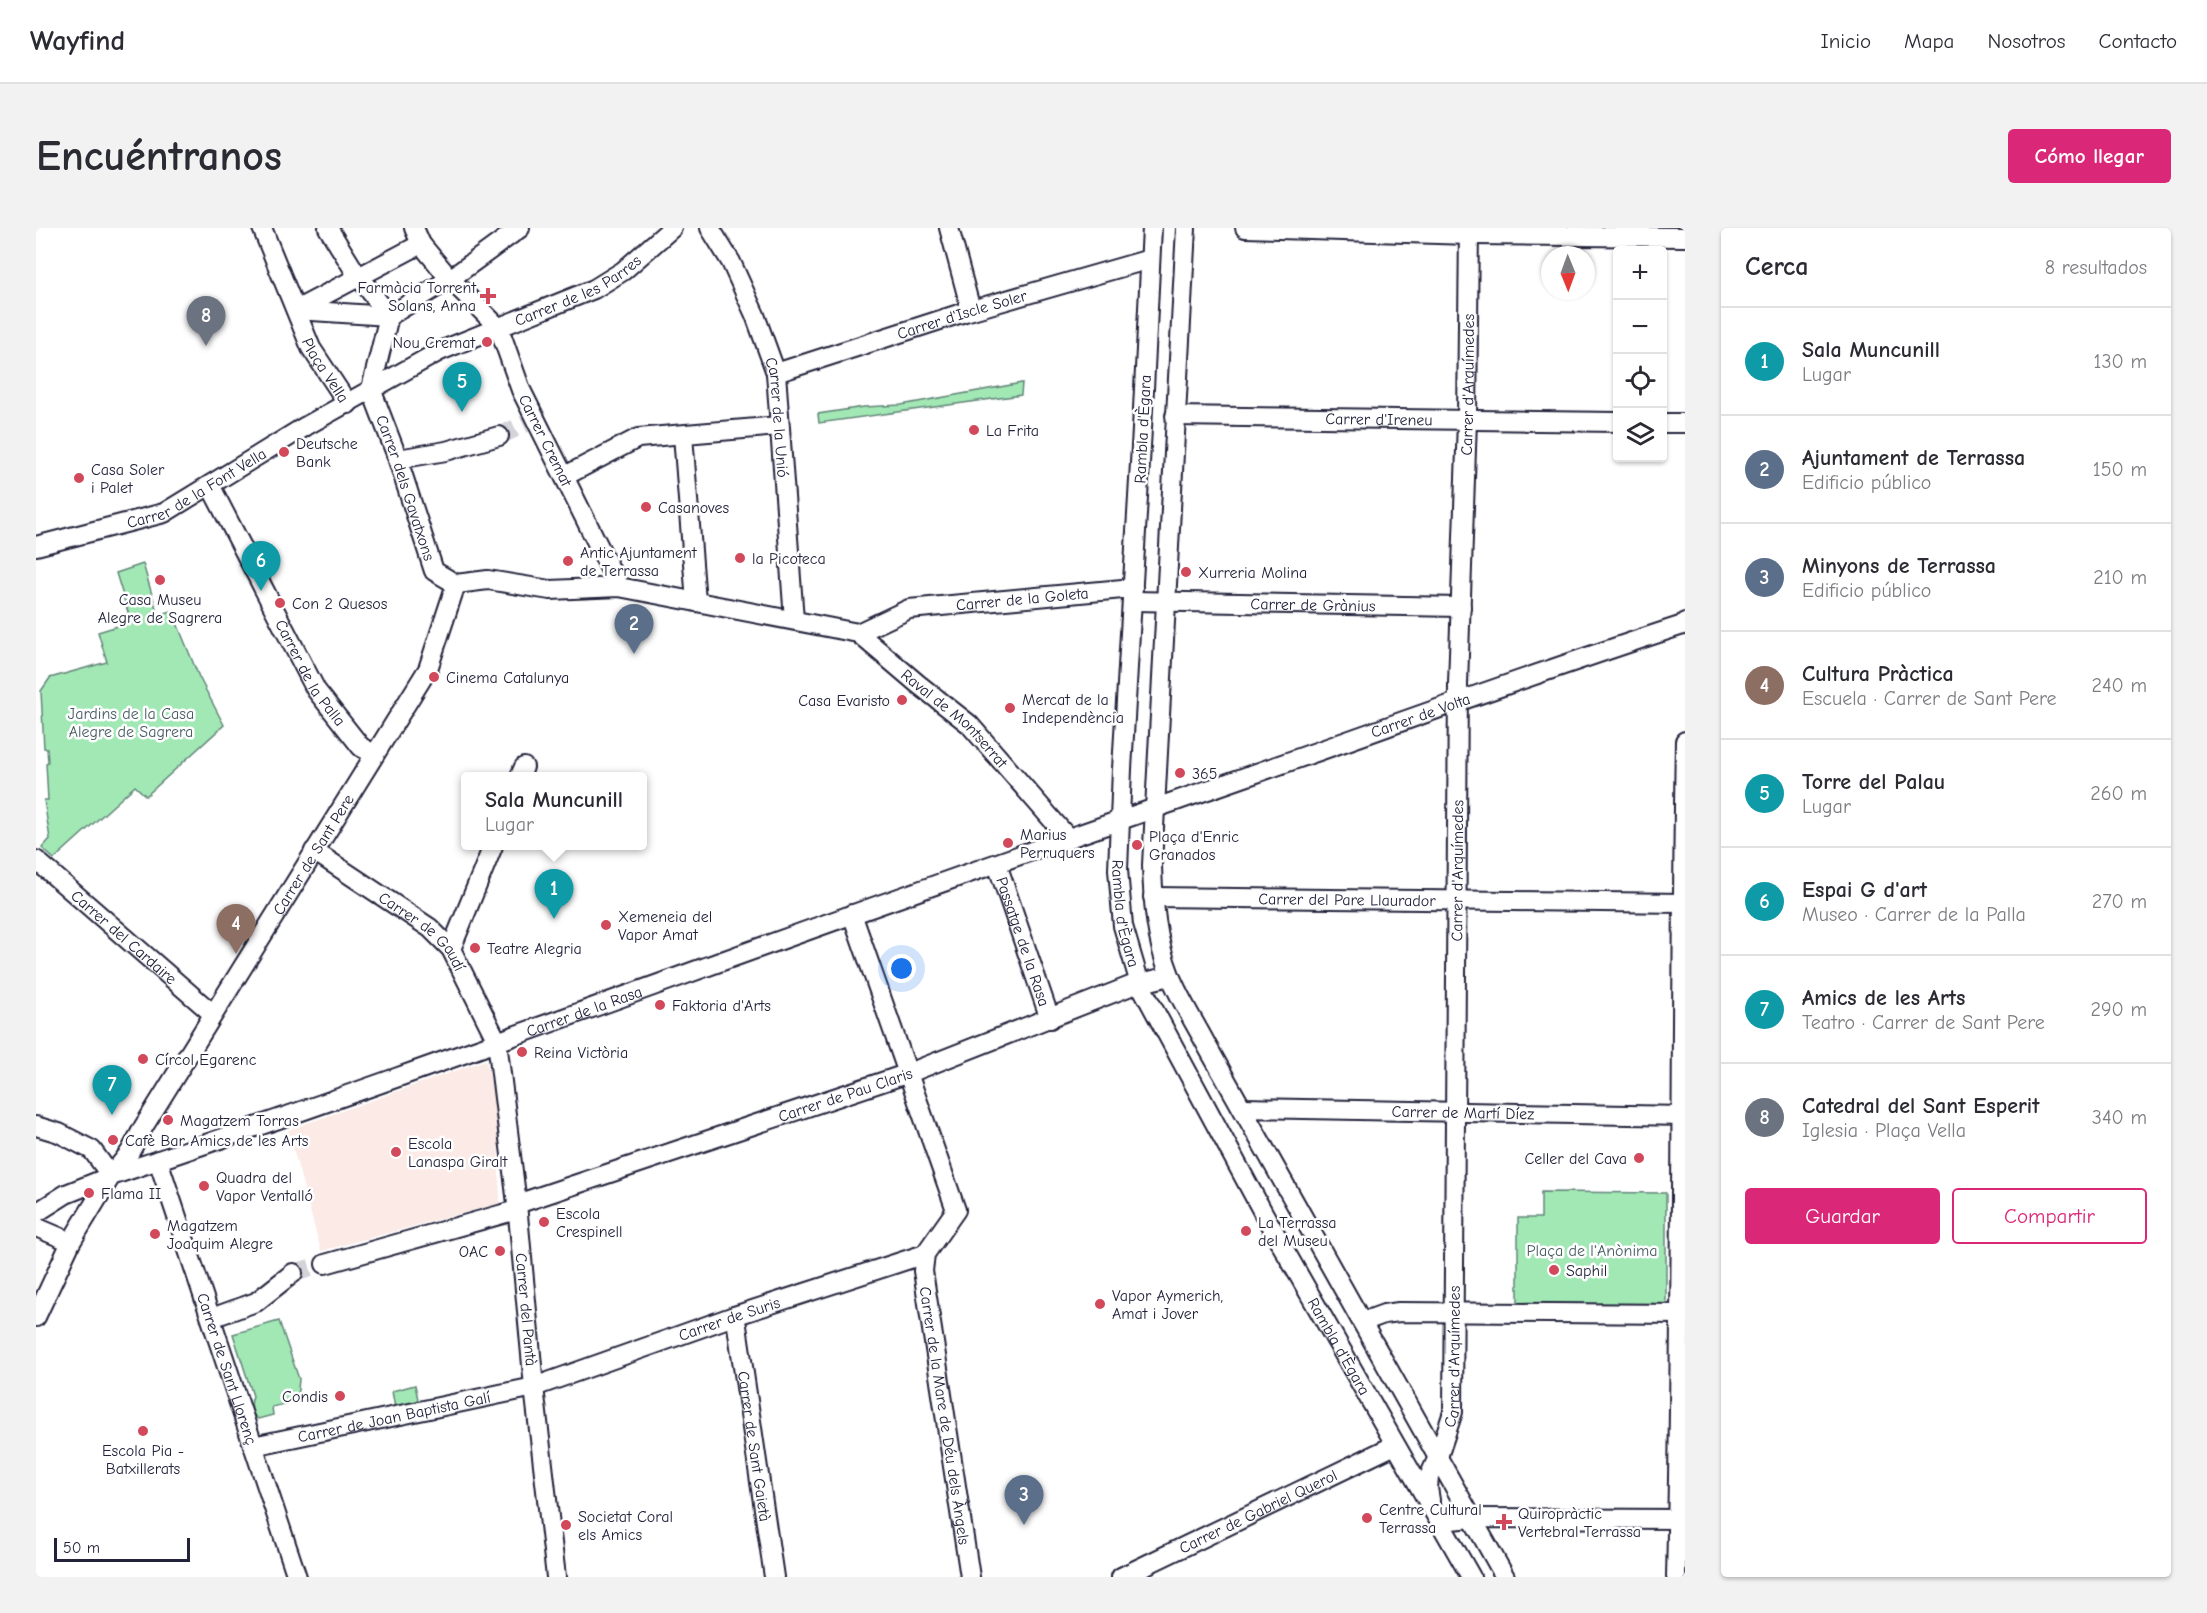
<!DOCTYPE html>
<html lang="es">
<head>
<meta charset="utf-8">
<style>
  body { margin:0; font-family:"Comic Neue",sans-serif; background:#f2f2f3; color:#2b2b33 }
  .controls { position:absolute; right:18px; top:18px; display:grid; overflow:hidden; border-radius:6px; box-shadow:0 2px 4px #0004 }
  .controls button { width:54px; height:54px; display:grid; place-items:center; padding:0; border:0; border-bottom:2px solid #e1e1e2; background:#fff; color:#2b2b33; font:30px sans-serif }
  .compass { position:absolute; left:1505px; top:18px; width:54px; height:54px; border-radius:50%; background:#fff; box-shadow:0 2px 4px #0004; rotate:179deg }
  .scale { position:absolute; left:18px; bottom:15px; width:136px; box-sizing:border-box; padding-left:6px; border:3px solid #22223b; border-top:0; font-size:16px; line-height:21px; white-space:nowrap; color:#22223b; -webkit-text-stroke:4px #fff; paint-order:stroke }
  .you { position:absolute; left:866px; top:741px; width:21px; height:21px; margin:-15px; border:4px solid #fff; border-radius:50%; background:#1a73e8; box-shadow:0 0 0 9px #1a73e833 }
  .badge { display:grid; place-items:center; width:39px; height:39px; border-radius:50%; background:#db2777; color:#fff; font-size:20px; font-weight:700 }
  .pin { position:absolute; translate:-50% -50px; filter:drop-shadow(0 2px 3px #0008) }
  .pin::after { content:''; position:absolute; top:32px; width:21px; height:18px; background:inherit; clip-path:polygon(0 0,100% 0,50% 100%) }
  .popup { position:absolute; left:425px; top:544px; width:186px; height:78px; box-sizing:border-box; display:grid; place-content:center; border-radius:6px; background:#fff; filter:drop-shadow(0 2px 4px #0005); font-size:20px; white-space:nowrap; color:#7c7c81 }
  .popup b { font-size:22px; color:#2b2b33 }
  .popup::after { content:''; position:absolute; left:50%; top:100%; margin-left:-12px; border:12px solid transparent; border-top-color:#fff }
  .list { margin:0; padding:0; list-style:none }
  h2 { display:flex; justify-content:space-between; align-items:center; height:78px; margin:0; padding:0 24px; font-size:26px }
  h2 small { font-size:20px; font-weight:400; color:#7c7c81 }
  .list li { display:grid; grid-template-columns:39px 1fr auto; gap:18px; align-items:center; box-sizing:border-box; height:108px; padding:0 24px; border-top:2px solid #e1e1e2 }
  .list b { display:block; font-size:22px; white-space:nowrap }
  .list p { margin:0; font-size:20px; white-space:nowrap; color:#7c7c81 }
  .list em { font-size:20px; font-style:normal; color:#7c7c81 }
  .actions { display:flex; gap:12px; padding:18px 24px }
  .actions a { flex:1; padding:14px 0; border:2px solid #db2777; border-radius:6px; text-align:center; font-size:21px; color:#db2777 }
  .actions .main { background:#db2777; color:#fff }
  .icon { flex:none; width:33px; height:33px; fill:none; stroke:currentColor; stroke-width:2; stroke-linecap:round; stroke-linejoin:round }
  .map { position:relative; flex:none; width:1649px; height:1349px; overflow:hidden; border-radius:6px }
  header { display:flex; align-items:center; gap:36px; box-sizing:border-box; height:84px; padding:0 30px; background:#fff; border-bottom:2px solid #e1e1e2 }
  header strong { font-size:28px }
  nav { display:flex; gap:33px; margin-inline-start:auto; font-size:21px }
  .intro { display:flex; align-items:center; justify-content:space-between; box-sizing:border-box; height:144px; padding:0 36px }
  h1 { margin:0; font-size:42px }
  .button { padding:15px 27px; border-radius:6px; background:#db2777; color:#fff; font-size:21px; font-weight:700 }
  main { display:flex; gap:36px; padding:0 36px }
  aside { flex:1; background:#fff; border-radius:6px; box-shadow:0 2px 4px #0004 }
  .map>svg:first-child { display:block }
</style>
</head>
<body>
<header>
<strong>Wayfind</strong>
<nav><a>Inicio</a><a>Mapa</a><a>Nosotros</a><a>Contacto</a></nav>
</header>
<div class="intro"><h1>Encuéntranos</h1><a class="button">Cómo llegar</a></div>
<main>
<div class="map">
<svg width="1649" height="1349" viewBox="0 0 1649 1349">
  <rect width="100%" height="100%" fill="#fff"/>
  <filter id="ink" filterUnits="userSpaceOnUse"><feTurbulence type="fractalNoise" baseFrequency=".0167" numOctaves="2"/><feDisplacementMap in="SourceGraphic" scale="12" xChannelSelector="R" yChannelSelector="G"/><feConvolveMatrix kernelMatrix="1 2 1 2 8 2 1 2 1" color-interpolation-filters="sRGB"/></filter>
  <g filter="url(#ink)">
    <polygon fill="#fbeae5" points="450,832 461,879 464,975 285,1023 252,902"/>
    <g fill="#a2e8b5" stroke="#628578" stroke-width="1.5">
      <polygon points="986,155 985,167 783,195 782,186 828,179 865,177"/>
      <polygon points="107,336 122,387 136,383 163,449 188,497 110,568 99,558 18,631 6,620 14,611 8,572 12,572 10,535 12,534 11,521 8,520 5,463 14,450 71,434 62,404 95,394 80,345"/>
      <polygon points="1505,964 1630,965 1630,1079 1482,1079 1482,990 1505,990"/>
      <path d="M243,1093L263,1151L261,1173L236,1179L237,1187L222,1191C215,1187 214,1175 217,1168L197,1106Z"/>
      <polygon points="379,1157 383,1176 359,1180 356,1163"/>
    </g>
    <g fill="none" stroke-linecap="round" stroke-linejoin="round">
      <g stroke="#d3d3d8" stroke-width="18" stroke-dasharray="18 9" stroke-linecap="butt">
        <polyline points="463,208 495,193"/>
        <polyline points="257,1045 289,1036"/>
      </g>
      <defs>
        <g id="street">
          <path id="s1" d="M226,0L275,120L312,176"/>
          <polyline points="292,0 318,42 353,88"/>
          <path id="s2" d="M378,0L385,16L414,51L463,100L485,162L583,359"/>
          <path id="s3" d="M674,0L695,34L719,87L740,145L758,392"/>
          <polyline points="913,0 935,82"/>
          <path id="s4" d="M1116,0L1106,201L1086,541L1082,642L1087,698L1104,756L1229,988L1435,1349"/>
          <path d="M1150,0L1116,637C1117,674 1120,712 1134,747C1144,772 1159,795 1171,818L1469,1349"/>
          <polyline points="1209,0 1433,7 1649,9"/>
          <polyline points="260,82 353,88 414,51 484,0"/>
          <polyline points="260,82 385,16"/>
          <path id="s5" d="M353,88L335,161L360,226L398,343L420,356L452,352L514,362L583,359L822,405L882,456L933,496L1033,611"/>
          <path id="s6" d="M740,145L929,84L1114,31"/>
          <path id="s7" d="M1139,188L1582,194"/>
          <polyline points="1626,195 1649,195"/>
          <polyline points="647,207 660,374"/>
          <polyline points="362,231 410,223 463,208"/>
          <polyline points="529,248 602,210 743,198"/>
          <path id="s8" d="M174,257L280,462L325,519L338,526"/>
          <path id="s9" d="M0,318L128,285L270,198L404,123L558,61L587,43L636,0"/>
          <path id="s10" d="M1097,373L1425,379"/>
          <path id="s11" d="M822,405L873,381L1097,360"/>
          <polyline points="484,548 488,539"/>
          <path id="s12" d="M278,623L394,700L415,721L461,813L481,976L498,1159L520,1349"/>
          <path id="s13" d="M0,632L177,786"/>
          <path id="s14" d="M961,636L1014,791"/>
          <path id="s15" d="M1117,669L1649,675"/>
          <path id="s16" d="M816,686L920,982L889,1026L887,1043L934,1349"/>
          <polyline points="415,721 457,618"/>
          <path id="s17" d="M1207,880L1649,888"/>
          <polyline points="0,898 23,905 56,922 75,948"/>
          <path id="s18" d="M122,932L261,1349"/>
          <path id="s19" d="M481,976L873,845L1097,757L1134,748"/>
          <path id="s20" d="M0,985L30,966L75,948C432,829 784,694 1140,573C1309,515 1477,452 1647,397L1649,394"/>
          <polyline points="0,999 35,1014"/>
          <polyline points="289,1036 481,982"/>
          <path id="s21" d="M698,1088L701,1098L738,1349"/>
          <path id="s22" d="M0,1089L35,1014L75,948L94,924L108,898L392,441L420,356"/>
          <polyline points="178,1089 220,1074 257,1045"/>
          <polyline points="1326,1094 1348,1086 1363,1084 1649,1086"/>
          <path id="s23" d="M217,1218L498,1159L698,1088L889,1026"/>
          <path id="s24" d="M1394,1272L1392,1260L1393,1249L1402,1229L1417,1184L1422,456L1431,192L1433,0"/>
          <polyline points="1404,1293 1437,1290 1649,1291"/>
          <path id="s25" d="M1085,1349L1359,1217"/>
          <path d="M1640,1349C1647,1070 1644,791 1649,513"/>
        </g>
      </defs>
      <use href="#street" stroke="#22223b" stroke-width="22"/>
      <use href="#street" stroke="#fff" stroke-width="18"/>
    </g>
  </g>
  <g fill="#d1495b" stroke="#fff" stroke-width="2">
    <path d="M449 59h6v6h6v6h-6v6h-6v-6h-6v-6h6z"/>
    <circle cx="451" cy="114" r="6"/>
    <circle cx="938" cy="202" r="6"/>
    <circle cx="248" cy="224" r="6"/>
    <circle cx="43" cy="250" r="6"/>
    <circle cx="610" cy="279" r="6"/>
    <circle cx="704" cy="330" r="6"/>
    <circle cx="532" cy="333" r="6"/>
    <circle cx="1150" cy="344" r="6"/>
    <circle cx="124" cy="352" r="6"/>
    <circle cx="244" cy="375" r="6"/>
    <circle cx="398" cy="449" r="6"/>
    <circle cx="866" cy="472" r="6"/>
    <circle cx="974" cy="480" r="6"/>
    <circle cx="1144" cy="545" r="6"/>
    <circle cx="972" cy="615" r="6"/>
    <circle cx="1101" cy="617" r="6"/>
    <circle cx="570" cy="697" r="6"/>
    <circle cx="439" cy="720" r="6"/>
    <circle cx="624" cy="777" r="6"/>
    <circle cx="486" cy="824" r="6"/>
    <circle cx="107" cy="831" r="6"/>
    <circle cx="132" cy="892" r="6"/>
    <circle cx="77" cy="912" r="6"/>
    <circle cx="360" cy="924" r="6"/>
    <circle cx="1603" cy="930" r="6"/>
    <circle cx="168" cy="958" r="6"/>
    <circle cx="53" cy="965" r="6"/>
    <circle cx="508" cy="994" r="6"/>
    <circle cx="1210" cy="1003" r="6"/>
    <circle cx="119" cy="1006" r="6"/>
    <circle cx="464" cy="1023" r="6"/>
    <circle cx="1518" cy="1042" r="6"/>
    <circle cx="1064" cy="1076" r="6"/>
    <circle cx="304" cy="1168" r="6"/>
    <circle cx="107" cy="1203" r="6"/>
    <circle cx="1331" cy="1290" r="6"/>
    <path d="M1465 1285h6v6h6v6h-6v6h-6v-6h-6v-6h6z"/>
    <circle cx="530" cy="1297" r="6"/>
  </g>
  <g text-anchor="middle" stroke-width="5" stroke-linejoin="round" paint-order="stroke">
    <g font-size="16" fill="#22223b" stroke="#fff" text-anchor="start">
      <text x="440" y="65" text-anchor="end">Farmàcia Torrent<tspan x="440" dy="18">Solans, Anna</tspan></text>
      <text x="439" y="120" text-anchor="end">Nou Cremat</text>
      <text x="950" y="208">La Frita</text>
      <text x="260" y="221">Deutsche<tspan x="260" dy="18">Bank</tspan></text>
      <text x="55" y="247">Casa Soler<tspan x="55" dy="18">i Palet</tspan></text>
      <text x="622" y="285">Casanoves</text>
      <text x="544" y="330">Antic Ajuntament<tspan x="544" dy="18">de Terrassa</tspan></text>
      <text x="716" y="336">la Picoteca</text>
      <text x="1162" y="350">Xurreria Molina</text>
      <text x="124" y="377" text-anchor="middle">Casa Museu<tspan x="124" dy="18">Alegre de Sagrera</tspan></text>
      <text x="256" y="381">Con 2 Quesos</text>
      <text x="410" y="455">Cinema Catalunya</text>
      <text x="986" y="477">Mercat de la<tspan x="986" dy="18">Independència</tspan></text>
      <text x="854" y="478" text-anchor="end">Casa Evaristo</text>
      <text x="1156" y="551">365</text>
      <text x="984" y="612">Marius<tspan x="984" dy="18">Perruquers</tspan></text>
      <text x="1113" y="614">Plaça d'Enric<tspan x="1113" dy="18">Granados</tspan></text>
      <text x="582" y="694">Xemeneia del<tspan x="582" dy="18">Vapor Amat</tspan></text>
      <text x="451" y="726">Teatre Alegria</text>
      <text x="636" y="783">Faktoria d'Arts</text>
      <text x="498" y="830">Reina Victòria</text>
      <text x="119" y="837">Círcol Egarenc</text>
      <text x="144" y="898">Magatzem Torras</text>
      <text x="89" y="918">Cafè Bar Amics de les Arts</text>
      <text x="372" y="921">Escola<tspan x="372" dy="18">Lanaspa Giralt</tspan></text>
      <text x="1591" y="936" text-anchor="end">Celler del Cava</text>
      <text x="180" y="955">Quadra del<tspan x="180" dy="18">Vapor Ventalló</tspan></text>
      <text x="65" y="971">Flama II</text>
      <text x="520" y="991">Escola<tspan x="520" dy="18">Crespinell</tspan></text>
      <text x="1222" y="1000">La Terrassa<tspan x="1222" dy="18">del Museu</tspan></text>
      <text x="131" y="1003">Magatzem<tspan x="131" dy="18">Joaquim Alegre</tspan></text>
      <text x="452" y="1029" text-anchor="end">OAC</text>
      <text x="1530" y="1048">Saphil</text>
      <text x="1076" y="1073">Vapor Aymerich,<tspan x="1076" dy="18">Amat i Jover</tspan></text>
      <text x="292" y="1174" text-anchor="end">Condis</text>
      <text x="107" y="1228" text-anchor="middle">Escola Pia -<tspan x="107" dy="18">Batxillerats</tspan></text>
      <text x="1343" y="1287">Centre Cultural<tspan x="1343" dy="18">Terrassa</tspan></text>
      <text x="1482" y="1291">Quiropràctic<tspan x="1482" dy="18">Vertebral Terrassa</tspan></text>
      <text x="542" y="1294">Societat Coral<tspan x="542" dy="18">els Amics</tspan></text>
    </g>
    <g font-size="16" fill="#22223b" stroke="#fff">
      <text dy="6" stroke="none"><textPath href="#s9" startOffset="603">Carrer de les Parres</textPath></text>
      <text dy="6" stroke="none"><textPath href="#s6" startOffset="195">Carrer d'Iscle Soler</textPath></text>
      <text dy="6" stroke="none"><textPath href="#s1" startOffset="156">Plaça Vella</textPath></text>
      <text dy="6" stroke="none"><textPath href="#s24" startOffset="1120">Carrer d'Arquímedes</textPath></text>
      <text dy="6" stroke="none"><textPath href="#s3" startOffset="204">Carrer de la Unió</textPath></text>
      <text dy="6" stroke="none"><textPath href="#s7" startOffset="204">Carrer d'Ireneu</textPath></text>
      <text transform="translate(1106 201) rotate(-87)" y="6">Rambla d'Ègara</text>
      <text dy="6" stroke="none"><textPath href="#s2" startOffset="254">Carrer Cremat</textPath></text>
      <text dy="6" stroke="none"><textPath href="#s9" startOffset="172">Carrer de la Font Vella</textPath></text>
      <text dy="6" stroke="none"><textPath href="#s5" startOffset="180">Carrer dels Gavatxons</textPath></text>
      <text dy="6" stroke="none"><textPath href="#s11" startOffset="170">Carrer de la Goleta</textPath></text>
      <text dy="6" stroke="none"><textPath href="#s10" startOffset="180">Carrer de Grànius</textPath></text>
      <text dy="6" stroke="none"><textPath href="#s8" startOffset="213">Carrer de la Palla</textPath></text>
      <text dy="6" stroke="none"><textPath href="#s20" startOffset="1472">Carrer de Volta</textPath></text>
      <text dy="6" stroke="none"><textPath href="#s5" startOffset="830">Raval de Montserrat</textPath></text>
      <text dy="6" stroke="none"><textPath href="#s22" startOffset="540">Carrer de Sant Pere</textPath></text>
      <text dy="6" stroke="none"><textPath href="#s24" startOffset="634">Carrer d'Arquímedes</textPath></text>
      <text dy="6" stroke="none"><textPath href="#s15" startOffset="194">Carrer del Pare Llaurador</textPath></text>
      <text dy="6" stroke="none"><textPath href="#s4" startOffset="687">Rambla d'Ègara</textPath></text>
      <text dy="6" stroke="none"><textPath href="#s12" startOffset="136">Carrer de Gaudí</textPath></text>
      <text dy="6" stroke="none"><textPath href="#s13" startOffset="117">Carrer del Cardaire</textPath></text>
      <text dy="6" stroke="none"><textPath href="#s14" startOffset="82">Passatge de la Rasa</textPath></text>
      <text dy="6" stroke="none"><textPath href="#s20" startOffset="585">Carrer de la Rasa</textPath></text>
      <text dy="6" stroke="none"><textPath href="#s19" startOffset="346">Carrer de Pau Claris</textPath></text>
      <text dy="6" stroke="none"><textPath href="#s17" startOffset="220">Carrer de Martí Díez</textPath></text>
      <text dy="6" stroke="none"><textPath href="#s12" startOffset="542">Carrer del Pantà</textPath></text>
      <text dy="6" stroke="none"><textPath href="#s23" startOffset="494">Carrer de Suris</textPath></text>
      <text dy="6" stroke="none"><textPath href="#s4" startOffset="1173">Rambla d'Ègara</textPath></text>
      <text dy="6" stroke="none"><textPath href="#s24" startOffset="148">Carrer d'Arquímedes</textPath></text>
      <text dy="6" stroke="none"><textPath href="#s18" startOffset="220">Carrer de Sant Llorenç</textPath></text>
      <text dy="6" stroke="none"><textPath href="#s23" startOffset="144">Carrer de Joan Baptista Galí</textPath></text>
      <text dy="6" stroke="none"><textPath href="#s16" startOffset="531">Carrer de la Mare de Déu dels Àngels</textPath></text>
      <text dy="6" stroke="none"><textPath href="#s21" startOffset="132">Carrer de Sant Gaietà</textPath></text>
      <text dy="6" stroke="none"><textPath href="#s25" startOffset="152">Carrer de Gabriel Querol</textPath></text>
    </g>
    <g font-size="16" fill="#485d60" stroke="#fff">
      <text x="95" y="491">Jardins de la Casa<tspan x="95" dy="18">Alegre de Sagrera</tspan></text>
      <text x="1556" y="1028">Plaça de l'Anònima</text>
    </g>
  </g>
</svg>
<div class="controls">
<button>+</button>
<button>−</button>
<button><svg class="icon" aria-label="locate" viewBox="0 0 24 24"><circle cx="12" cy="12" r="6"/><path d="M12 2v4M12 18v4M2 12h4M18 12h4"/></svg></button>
<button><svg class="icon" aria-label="layers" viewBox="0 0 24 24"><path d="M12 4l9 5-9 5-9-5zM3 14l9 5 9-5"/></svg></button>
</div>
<svg class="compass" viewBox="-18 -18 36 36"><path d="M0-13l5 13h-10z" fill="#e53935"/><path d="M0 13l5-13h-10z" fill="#7c7c81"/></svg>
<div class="scale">50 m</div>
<div class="you"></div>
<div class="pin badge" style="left:518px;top:691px;background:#0f9aa8">1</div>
<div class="popup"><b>Sala Muncunill</b>Lugar</div>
<div class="pin badge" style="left:598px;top:426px;background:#5c6f8a">2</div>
<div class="pin badge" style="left:988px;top:1297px;background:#5c6f8a">3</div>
<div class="pin badge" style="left:200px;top:726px;background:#8d6e63">4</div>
<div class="pin badge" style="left:426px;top:184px;background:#0f9aa8">5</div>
<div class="pin badge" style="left:225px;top:363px;background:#0f9aa8">6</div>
<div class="pin badge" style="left:76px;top:887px;background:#0f9aa8">7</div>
<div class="pin badge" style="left:170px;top:118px;background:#6b7280">8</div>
</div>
<aside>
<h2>Cerca<small>8 resultados</small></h2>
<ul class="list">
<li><span class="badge" style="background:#0f9aa8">1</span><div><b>Sala Muncunill</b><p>Lugar</p></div><em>130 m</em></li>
<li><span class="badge" style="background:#5c6f8a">2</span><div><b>Ajuntament de Terrassa</b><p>Edificio público</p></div><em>150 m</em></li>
<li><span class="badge" style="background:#5c6f8a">3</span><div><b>Minyons de Terrassa</b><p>Edificio público</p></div><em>210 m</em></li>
<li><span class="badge" style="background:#8d6e63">4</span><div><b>Cultura Pràctica</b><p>Escuela · Carrer de Sant Pere</p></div><em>240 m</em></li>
<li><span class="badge" style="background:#0f9aa8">5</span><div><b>Torre del Palau</b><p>Lugar</p></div><em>260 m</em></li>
<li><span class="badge" style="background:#0f9aa8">6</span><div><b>Espai G d'art</b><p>Museo · Carrer de la Palla</p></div><em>270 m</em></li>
<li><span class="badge" style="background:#0f9aa8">7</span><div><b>Amics de les Arts</b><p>Teatro · Carrer de Sant Pere</p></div><em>290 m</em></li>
<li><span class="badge" style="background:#6b7280">8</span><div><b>Catedral del Sant Esperit</b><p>Iglesia · Plaça Vella</p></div><em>340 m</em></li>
</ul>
<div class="actions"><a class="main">Guardar</a><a>Compartir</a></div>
</aside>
</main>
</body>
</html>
